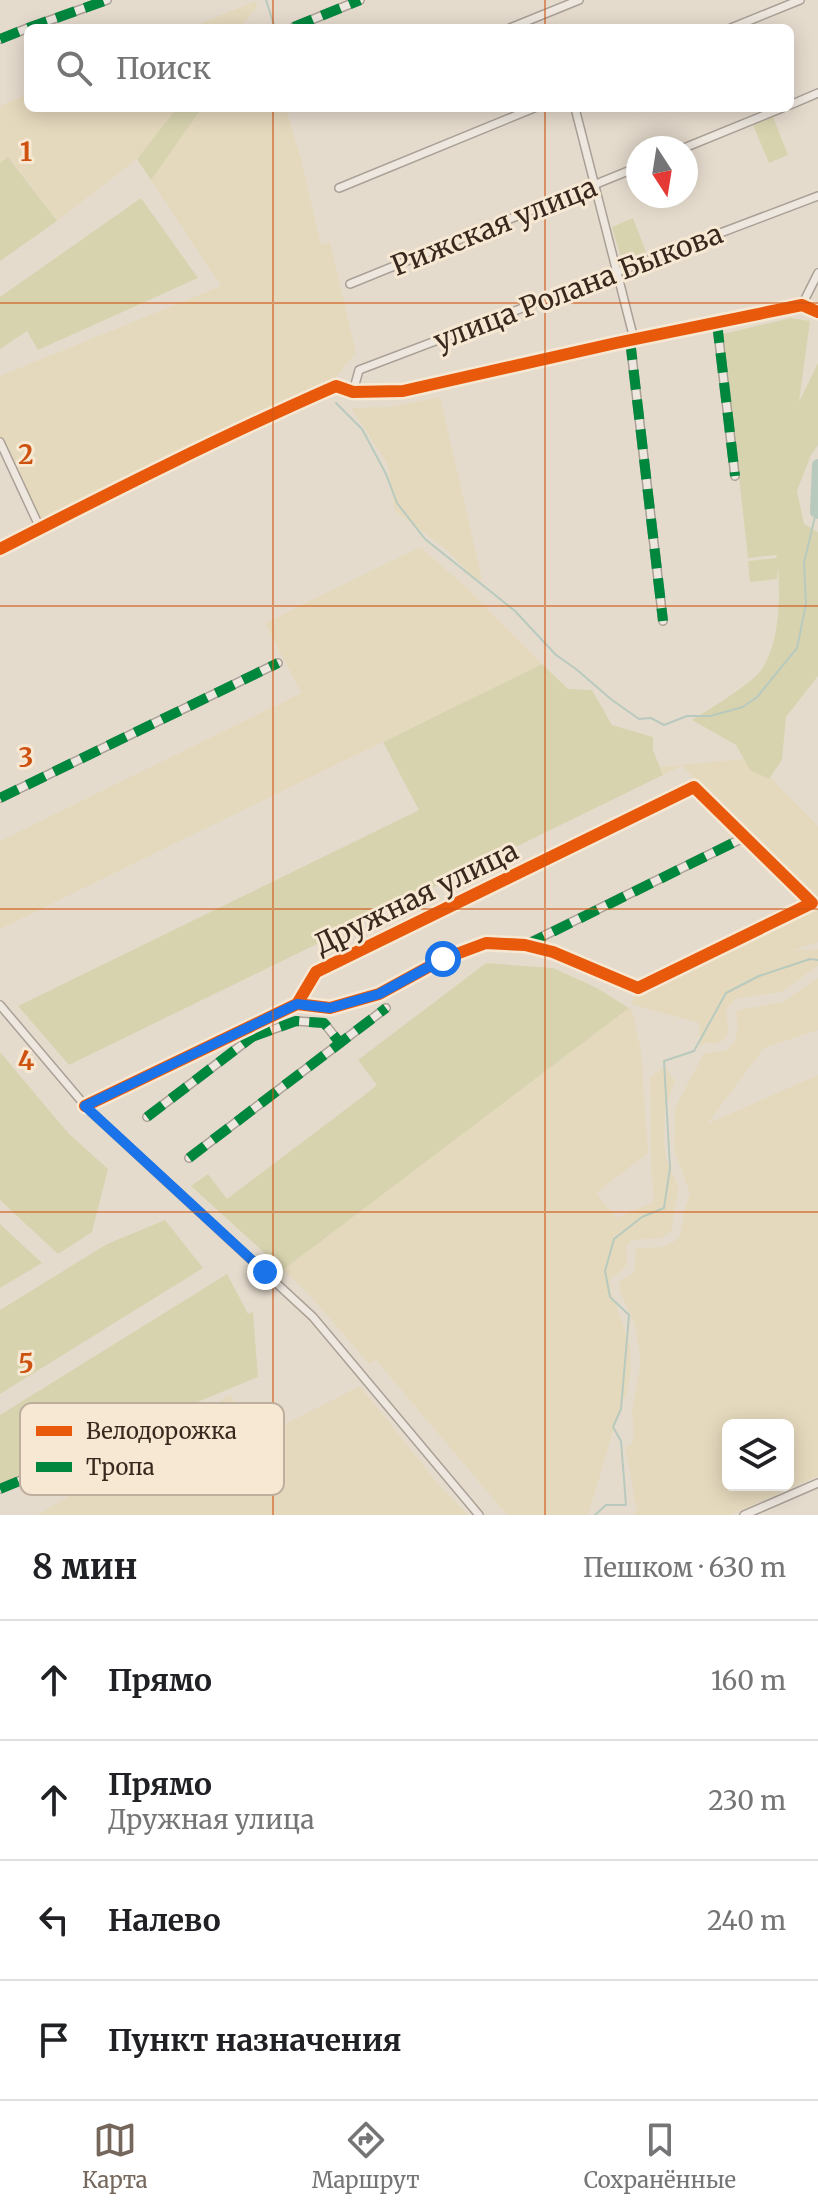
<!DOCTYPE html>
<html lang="ru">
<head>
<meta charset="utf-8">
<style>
  body { margin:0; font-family:Merriweather,serif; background:#f6f6f6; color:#202124 }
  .controls { position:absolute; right:24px; bottom:24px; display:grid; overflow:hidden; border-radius:12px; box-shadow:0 4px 20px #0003 }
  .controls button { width:72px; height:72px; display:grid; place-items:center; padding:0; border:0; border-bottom:2px solid #e0e0e0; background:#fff; color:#202124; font:40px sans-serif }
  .compass { position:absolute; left:626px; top:136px; width:72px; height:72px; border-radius:50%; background:#fff; box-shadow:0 4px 20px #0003; rotate:168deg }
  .stop { position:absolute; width:24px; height:24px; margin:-18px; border:6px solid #1a73e8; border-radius:50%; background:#fff }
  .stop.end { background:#1a73e8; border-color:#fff; box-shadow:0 2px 8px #0008 }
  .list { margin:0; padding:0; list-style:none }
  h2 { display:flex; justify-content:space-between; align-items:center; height:104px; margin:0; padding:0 32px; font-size:34px }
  h2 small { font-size:26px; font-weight:400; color:#757577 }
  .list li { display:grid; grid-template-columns:52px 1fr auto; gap:24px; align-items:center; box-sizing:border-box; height:120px; padding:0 32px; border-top:2px solid #e0e0e0 }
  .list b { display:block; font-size:30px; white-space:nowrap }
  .list p { margin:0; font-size:26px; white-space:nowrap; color:#757577 }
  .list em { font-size:26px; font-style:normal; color:#757577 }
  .icon { flex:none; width:44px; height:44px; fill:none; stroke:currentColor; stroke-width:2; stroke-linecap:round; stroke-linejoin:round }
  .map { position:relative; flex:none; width:818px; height:1515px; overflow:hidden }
  .search { position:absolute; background:#fff; box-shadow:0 4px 20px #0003; left:24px; right:24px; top:24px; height:88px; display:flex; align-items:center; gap:20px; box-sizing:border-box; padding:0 28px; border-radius:12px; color:#757577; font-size:30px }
  .sheet { height:584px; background:#fff }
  nav { display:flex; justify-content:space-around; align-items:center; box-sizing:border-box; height:112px; border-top:2px solid #e0e0e0; background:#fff; font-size:22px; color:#757577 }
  nav a { display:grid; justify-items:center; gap:4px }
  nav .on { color:#75675b }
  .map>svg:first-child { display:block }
</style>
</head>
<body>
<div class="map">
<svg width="818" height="1515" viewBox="0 0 818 1515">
  <rect width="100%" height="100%" fill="#e5dbcd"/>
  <g fill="#e5d9bd" fill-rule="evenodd">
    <polygon points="256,1 257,7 240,28 190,28"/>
    <polygon points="28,94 28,108 177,108 137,159 57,221 9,157 0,163 0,106"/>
    <polygon points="202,108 286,108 301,159 321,245 330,242 356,353 336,377 38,521 0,438 0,376 221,286 151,180"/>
    <polygon points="440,397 482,579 477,582 447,550 395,511 387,463 351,408 389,407"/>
    <polygon points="420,547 464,585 542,664 0,929 0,841 301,693 265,623"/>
    <polygon points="742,759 772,779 818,826 818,902 682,766 663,775 660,767"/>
    <polygon points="818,905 818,942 791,951 818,949 818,966 781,992 735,999 726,1010 728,1031 727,1036 722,1041 715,1044 705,1043 700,1047 699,1023 631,1004 635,992 638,993"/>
    <path d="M818,978V1030L764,1048L707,1124L818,1075V1476L730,1515H632L637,1511L633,1497L634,1492L625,1448L632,1444L634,1437L632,1411L640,1368V1355L635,1325L620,1291L619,1282L634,1273L636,1248L662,1247L675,1241L680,1235L683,1222V1214L690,1194L674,1149L675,1108L702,1057L706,1053L725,1051L735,1042L738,1028L736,1014L738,1010L783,1002ZM788,1425V1485H728V1425Z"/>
    <polygon points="629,1008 632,1010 641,1051 648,1153 596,1193 616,1218 652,1203 654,1198 651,1169 650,1077 665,1066 675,1081 665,1108 664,1140 666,1158 679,1189 673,1215 673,1222 671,1231 662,1238 632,1240 626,1247 627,1261 624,1269 610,1279 611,1291 630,1346 631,1369 626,1398 623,1398 588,1515 507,1515 376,1360 369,1364 306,1291 283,1270"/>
    <polygon points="360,1386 440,1486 468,1515 38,1515 230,1395 261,1436"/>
  </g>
  <g fill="#d8d3af">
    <polygon points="177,108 202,108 151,180 137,159"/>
    <polygon points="773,117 788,155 769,163 753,125"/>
    <polygon points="8,157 57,221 0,261 0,163"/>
    <polygon points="141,198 198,278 38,350 27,331 0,349 0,297"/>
    <polygon points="633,218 646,252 628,259 620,255 612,227"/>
    <path d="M791,318L810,321L799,402L818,363V445L811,455L797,491L804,524L818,532V676L786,717L782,760L769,779L750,770L736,745L692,720C707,711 754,682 762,669C780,641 780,599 778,567L777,579L750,582L748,561L777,558L776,555L748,558L723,334Z"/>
    <polygon points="542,664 568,689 592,690 612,725 653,737 653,750 663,775 69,1065 18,1006 419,810 383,742"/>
    <polygon points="486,963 553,968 597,988 629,1008 283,1270 191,1186 208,1174 227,1199 362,1097 377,1085 358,1060"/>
    <polygon points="0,1052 69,1134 108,1169 92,1232 58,1254 0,1200"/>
    <polygon points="165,1220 203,1268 0,1394 0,1310 107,1244"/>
    <polygon points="0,1224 42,1263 0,1288"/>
    <polygon points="227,1274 248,1314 253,1312 258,1377 0,1484 0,1415"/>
  </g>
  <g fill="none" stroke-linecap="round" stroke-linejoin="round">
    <g stroke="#b8cabd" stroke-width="2">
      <polyline points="266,0 275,28"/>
      <polyline points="336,403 362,429 386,474 397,503 425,539 515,611 556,655 576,669 612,700 639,719 651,718 664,725 687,716 710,716 743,707 757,697 797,648 806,604 804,563 816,512"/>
      <polyline points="595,1515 606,1505 626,1505 621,1441 613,1427 621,1409 629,1315 610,1297 605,1271 614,1239 642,1217 664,1208 670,1168 664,1061 694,1051 726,993 759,976 810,959 818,960"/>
    </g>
    <polyline stroke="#b8cabd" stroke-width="12" points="818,465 816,512 818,513"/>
    <defs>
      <g id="street">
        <polyline points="294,27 360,0"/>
        <polyline points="28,28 107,0"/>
        <polyline points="510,28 579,0"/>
        <polyline points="731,28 800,0"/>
        <polyline points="0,39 28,28"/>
        <polyline points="790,105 818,93"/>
        <polyline points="575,108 634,339"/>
        <polyline points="684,148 782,108"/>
        <polyline points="339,188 534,108"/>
        <polyline points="350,284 638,167"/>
        <polyline points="802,305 818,273"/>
        <polyline points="717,323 735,476"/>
        <polyline points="630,340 663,621"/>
        <polyline points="353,392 359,370 818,196"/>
        <polyline points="0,442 40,528"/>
        <polyline points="0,798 278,663"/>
        <polyline points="525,945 745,837"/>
        <polyline points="0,1005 88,1109 313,1317 479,1515"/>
        <polyline points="252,1037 296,1021 324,1023 340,1043"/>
        <polyline points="85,1106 297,1004 316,972 694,787 812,903 638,988 553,952 525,945 486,943 443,959 379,994 330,1008 297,1004"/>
        <polyline points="147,1117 252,1037 247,1028"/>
        <polyline points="189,1158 386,1008"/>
        <polyline points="0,1489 93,1450"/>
        <polyline points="744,1515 818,1483"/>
      </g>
      <path id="secondary" d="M0,549C111,492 222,436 336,386L353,392L403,391L616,343L802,305L818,312"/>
    </defs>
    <use href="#street" stroke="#aaa096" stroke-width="10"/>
    <use href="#secondary" stroke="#9a9086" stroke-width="13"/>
    <use href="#street" stroke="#ede7df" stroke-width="7"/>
    <use href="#secondary" stroke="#ede7df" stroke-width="10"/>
    <g stroke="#00873e" stroke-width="10" stroke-dasharray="20 10" stroke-linecap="butt">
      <polyline points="294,27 360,0"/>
      <polyline points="28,28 107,0"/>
      <polyline points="0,39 28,28"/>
      <polyline points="717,323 735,476"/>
      <polyline points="630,340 663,621"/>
      <polyline points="0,798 278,663"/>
      <polyline points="526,945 745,837"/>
      <polyline points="252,1037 296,1021 324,1023 340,1043"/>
      <polyline points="147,1117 252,1037 247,1028"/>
      <polyline points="189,1158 386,1008"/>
      <polyline points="0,1489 93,1450"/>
    </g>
    <defs>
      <g id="cycleway">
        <path d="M0,549C111,492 222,436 336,386L353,392L403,391L616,343L802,305L818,312"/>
        <polyline points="85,1106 297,1004 316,972 694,787 812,903 638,988 553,952 525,945 486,943 443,959 379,994 330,1008 297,1004"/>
      </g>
    </defs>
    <use href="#cycleway" stroke="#f6e8d3" stroke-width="17"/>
    <use href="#cycleway" stroke="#e8590c" stroke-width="12"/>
  </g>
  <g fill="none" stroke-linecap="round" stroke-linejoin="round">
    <polyline stroke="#1a73e8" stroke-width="10" points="265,1272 85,1106 297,1004 330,1008 379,994 443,959"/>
  </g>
  <path fill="none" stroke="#ce520f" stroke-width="2" stroke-opacity="0.55" d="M273,0V28M545,0V28M273,108V1515M545,108V1515M0,303H818M0,606H818M0,909H818M0,1212H818"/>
  <g text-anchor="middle" stroke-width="6" stroke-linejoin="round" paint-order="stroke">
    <g font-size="28" fill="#39281e" stroke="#f6e8d3">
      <text transform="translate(494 226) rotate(-22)" y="10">Рижская улица</text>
      <text transform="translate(578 287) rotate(-21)" y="10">улица Ролана Быкова</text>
      <text transform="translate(416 897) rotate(-26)" y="10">Дружная улица</text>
    </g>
  </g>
  <rect x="20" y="1403" width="264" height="92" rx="12" fill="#f6e8d3" stroke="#bdae9d" stroke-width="2"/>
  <rect x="36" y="1426" width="36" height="10" fill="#e8590c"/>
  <rect x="36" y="1462" width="36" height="10" fill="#00873e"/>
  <g font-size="22" fill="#39281e">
    <text x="86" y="1439">Велодорожка</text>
    <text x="86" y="1475">Тропа</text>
  </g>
  <g font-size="26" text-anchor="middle" font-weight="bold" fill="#ce520f" stroke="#f6e8d3" stroke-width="6" stroke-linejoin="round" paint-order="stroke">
    <text x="26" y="161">1</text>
    <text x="26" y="464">2</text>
    <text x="26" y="767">3</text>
    <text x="26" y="1070">4</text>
    <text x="26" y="1373">5</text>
  </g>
</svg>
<div class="controls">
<button><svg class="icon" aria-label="layers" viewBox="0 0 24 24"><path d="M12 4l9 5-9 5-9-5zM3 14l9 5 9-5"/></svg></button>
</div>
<svg class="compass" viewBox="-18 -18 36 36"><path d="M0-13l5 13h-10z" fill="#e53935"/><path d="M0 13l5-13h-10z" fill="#757577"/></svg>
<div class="stop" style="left:443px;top:959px"></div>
<div class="stop end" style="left:265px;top:1272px"></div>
<div class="search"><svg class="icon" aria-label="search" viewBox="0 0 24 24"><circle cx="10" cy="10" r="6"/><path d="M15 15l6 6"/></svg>Поиск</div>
</div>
<section class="sheet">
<h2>8 мин<small>Пешком · 630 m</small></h2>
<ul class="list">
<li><svg class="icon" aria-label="ahead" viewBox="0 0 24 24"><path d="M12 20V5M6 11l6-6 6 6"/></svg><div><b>Прямо</b></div><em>160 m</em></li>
<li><svg class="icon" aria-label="ahead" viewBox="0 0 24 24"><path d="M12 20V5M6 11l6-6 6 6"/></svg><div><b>Прямо</b><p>Дружная улица</p></div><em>230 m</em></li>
<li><svg class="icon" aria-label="left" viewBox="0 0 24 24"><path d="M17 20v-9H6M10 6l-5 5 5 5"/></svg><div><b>Налево</b></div><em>240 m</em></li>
<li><svg class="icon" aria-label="arrive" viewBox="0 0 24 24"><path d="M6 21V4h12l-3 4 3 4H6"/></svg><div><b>Пункт назначения</b></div></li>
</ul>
</section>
<nav>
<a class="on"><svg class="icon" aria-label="map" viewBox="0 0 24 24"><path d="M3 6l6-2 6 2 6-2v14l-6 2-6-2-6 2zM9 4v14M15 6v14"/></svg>Карта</a>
<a><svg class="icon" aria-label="directions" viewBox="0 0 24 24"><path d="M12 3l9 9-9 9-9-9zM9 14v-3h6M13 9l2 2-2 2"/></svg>Маршрут</a>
<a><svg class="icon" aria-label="saved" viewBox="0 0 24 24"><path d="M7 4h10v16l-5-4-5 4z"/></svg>Сохранённые</a>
</nav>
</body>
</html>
